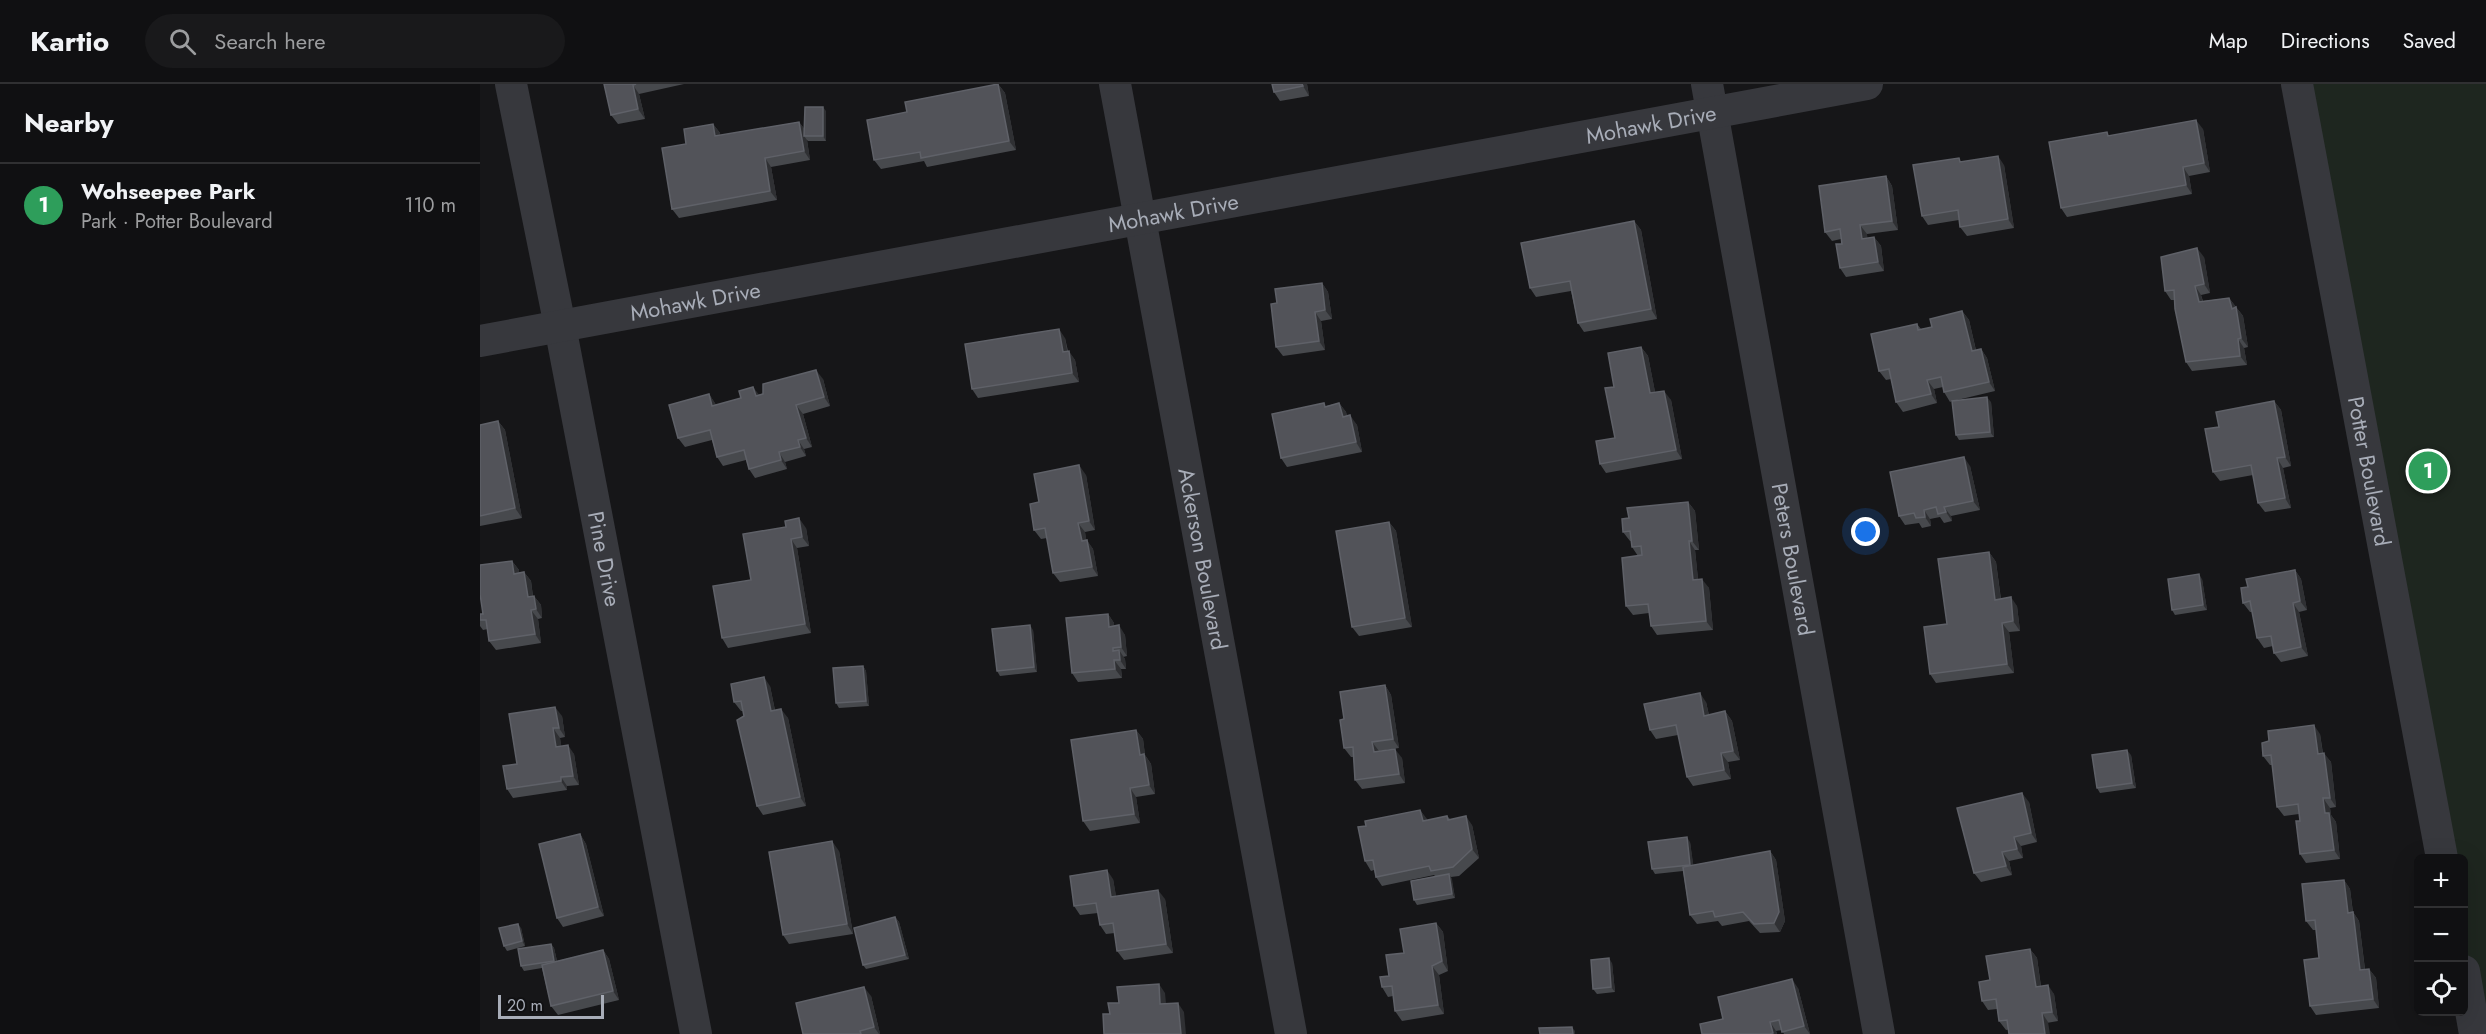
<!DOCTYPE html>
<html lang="en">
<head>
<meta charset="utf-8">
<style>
  body { margin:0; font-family:Jost,sans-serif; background:#19191b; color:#f1f3f6 }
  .controls { position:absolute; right:18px; bottom:18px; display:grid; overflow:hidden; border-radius:9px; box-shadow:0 6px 24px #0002 }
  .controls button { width:54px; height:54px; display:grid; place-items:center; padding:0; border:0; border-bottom:2px solid #303032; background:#101012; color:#f1f3f6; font:30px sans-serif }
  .scale { position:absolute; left:18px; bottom:15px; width:106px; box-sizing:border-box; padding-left:6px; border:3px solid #a8adb8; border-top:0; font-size:16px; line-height:21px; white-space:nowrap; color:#a8adb8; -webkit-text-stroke:4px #111113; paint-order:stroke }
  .you { position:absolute; left:1386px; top:448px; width:21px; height:21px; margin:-15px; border:4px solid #fff; border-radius:50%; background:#1a73e8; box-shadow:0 0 0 9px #1a73e833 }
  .badge { display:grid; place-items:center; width:39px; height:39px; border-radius:50%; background:#0f766e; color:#fff; font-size:20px; font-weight:700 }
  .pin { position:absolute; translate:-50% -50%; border:3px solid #fff; box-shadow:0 2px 6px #0006 }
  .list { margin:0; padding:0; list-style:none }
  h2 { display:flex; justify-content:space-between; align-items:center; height:78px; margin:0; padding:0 24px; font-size:26px }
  h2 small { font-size:20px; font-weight:400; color:#9c9d9f }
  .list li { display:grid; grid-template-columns:39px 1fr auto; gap:18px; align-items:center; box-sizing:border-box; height:84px; padding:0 24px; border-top:2px solid #303032 }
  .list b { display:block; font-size:22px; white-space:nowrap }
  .list p { margin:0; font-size:20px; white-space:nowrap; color:#9c9d9f }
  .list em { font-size:20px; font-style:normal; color:#9c9d9f }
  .icon { flex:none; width:33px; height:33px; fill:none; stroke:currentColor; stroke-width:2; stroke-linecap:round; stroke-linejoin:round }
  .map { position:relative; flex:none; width:2006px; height:950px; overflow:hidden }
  header { display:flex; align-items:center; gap:36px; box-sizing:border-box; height:84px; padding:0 30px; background:#101012; border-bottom:2px solid #303032 }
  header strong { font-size:28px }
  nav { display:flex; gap:33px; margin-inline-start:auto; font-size:21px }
  .search { width:420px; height:54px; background:#19191b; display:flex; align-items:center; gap:15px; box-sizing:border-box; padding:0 21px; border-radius:33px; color:#9c9d9f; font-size:22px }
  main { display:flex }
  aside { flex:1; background:#101012 }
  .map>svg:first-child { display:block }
</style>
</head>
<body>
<header>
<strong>Kartio</strong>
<div class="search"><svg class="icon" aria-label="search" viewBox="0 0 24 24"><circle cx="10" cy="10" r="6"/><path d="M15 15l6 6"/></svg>Search here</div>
<nav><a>Map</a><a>Directions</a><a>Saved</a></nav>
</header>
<main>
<aside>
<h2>Nearby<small></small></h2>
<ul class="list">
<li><span class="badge" style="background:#2e9e5b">1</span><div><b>Wohseepee Park</b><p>Park · Potter Boulevard</p></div><em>110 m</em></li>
</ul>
</aside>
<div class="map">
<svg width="2006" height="950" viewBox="0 0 2006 950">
  <rect width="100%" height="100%" fill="#161618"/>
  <polygon fill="#1e261f" points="1817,0 2006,0 2006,950 1984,887 1984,774 1962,774"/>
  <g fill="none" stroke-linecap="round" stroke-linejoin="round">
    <g stroke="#37383d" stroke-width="32">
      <path id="s1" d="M31,0L80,242L216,950"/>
      <path id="s2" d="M635,0L811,950"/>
      <path id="s3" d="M1227,0L1399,950"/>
      <path id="s4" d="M1817,0L1962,774"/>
      <path id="s5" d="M0,257L1387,0"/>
      <polyline points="1984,887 1995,950"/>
    </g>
  </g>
  <g fill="#47494d">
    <polygon points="124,0 204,0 159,10 165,35 138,40 131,31"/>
    <polygon points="518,0 525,9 536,66 447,83 444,77 401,85 394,76 427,28"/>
    <polygon points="827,0 829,12 800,17 794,8"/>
    <polygon points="346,27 346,57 328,57 327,56 330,76 291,83 297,116 199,134 192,125 206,60 233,40 240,49 240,52 319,38 325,46"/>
    <polygon points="1723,45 1730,88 1709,92 1712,110 1587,133 1581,124 1630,52"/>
    <polygon points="1482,78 1524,81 1534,144 1487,152 1480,143 1479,136 1448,141 1442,132"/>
    <polygon points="1406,92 1412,102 1418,146 1387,150 1387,154 1394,153 1401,162 1404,187 1366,193 1360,184 1361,155 1352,157 1345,148"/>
    <polygon points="1154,137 1161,146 1177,235 1104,248 1098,239 1091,207 1056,213 1050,204"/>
    <polygon points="1724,173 1730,209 1721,211 1723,217 1749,214 1763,232 1768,263 1764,264 1767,281 1712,287 1706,278 1694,216 1691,216 1685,207"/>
    <polygon points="842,199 848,208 852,235 841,237 845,266 803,272 796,263 797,219"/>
    <polygon points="1482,227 1489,236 1496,266 1501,265 1507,274 1515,307 1473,317 1511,318 1514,353 1479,356 1476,351 1472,317 1470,318 1464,308 1463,303 1454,305 1457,319 1423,328 1416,318 1411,295 1406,296 1399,287 1437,240 1441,245 1452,243"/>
    <polygon points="585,254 588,267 595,276 599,298 498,314 492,305"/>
    <polygon points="1161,263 1168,272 1175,308 1191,316 1202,375 1126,389 1120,380 1135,354 1134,303"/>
    <polygon points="343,295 350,322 323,330 332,363 324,365 326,372 305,378 307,385 275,394 269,385 266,376 243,382 237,373 232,356 205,363 198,354 229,310 236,321"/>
    <polygon points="1794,317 1801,326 1811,382 1803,384 1811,424 1785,428 1778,419 1773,391 1740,397 1733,388 1739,343"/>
    <polygon points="859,319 866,328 867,332 877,341 882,368 807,383 801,374 846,322"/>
    <polygon points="18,337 25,346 42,434 0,442 0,341"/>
    <polygon points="1490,382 1500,426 1471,432 1472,437 1464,439 1460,433 1450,435 1451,442 1442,444 1439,439 1425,441 1419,432"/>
    <polygon points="606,391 615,446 605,448 606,456 613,465 618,492 580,498 573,489 567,454 561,455 554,446 559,418"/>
    <polygon points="1208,418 1215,427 1219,466 1215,466 1218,495 1229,504 1233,546 1177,551 1171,542 1169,529 1153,531 1146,522 1158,472 1152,463 1151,457 1150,457 1143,448"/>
    <polygon points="909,438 916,447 932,543 879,552 872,543"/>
    <polygon points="306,443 326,444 329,462 317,464 331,549 248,564 242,554 271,496"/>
    <polygon points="1509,468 1516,478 1521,515 1537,522 1540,547 1529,548 1534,589 1456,599 1450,590 1467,540"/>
    <polygon points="32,477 39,486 39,489 44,488 51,497 53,512 54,512 61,521 62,534 58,535 61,559 16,566 9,557 8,545 3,546 0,542 0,530 3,530"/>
    <polygon points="1815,486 1821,495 1827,526 1819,528 1828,572 1801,578 1794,569 1793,562 1784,564 1777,554 1772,528 1770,528 1763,519 1768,503"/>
    <polygon points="1722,495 1727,526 1695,531 1692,526"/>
    <polygon points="628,530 634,539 634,542 645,551 647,572 643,573 645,575 646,585 641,585 642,594 598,598 592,589"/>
    <polygon points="553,546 557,588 520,592 517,587"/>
    <polygon points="383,582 386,587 389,622 359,624 356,619"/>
    <polygon points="905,601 911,611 919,664 899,667 922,674 925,699 882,705 875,696 874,673 871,673 864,664 864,635"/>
    <polygon points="290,602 295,626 308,634 326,722 283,731 277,722 263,627 261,627 254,618"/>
    <polygon points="1226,618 1229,631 1245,627 1252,637 1260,676 1248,678 1251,695 1213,702 1207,693 1198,651 1176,655 1170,646"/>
    <polygon points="82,632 85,653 80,654 81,662 94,670 99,701 87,702 87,706 33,714 27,705 37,680"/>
    <polygon points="656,646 663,655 665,671 671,680 675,710 656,713 660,739 610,747 603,737"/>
    <polygon points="1840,650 1843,669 1851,678 1856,723 1850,724 1851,731 1856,738 1860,775 1826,779 1820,770 1820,737 1819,730 1804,732 1797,723 1792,681 1790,681 1783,672"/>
    <polygon points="1651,671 1656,704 1620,709 1617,704"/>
    <polygon points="1549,718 1557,758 1541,762 1543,774 1529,777 1532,791 1501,798 1494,789"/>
    <polygon points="940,726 947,736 967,732 970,735 992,741 999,774 979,792 971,793 975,814 937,821 934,816 955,792 954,791 902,802 896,793 894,786 891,787 885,777 886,742"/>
    <polygon points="100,750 106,760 124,832 83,843 77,834"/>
    <polygon points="1210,758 1213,781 1290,767 1296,776 1305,837 1300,848 1280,849 1269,837 1242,842 1238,837 1217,840 1210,831 1203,787 1175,790 1172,785"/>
    <polygon points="359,767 373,850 309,860 303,851"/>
    <polygon points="633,795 636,813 685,815 693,869 644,876 637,867 635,849 626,850 620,841 618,829 600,831 594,822"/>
    <polygon points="1864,796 1870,805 1873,828 1879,837 1885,885 1889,885 1896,894 1899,924 1836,931 1830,922 1839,874 1836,846 1833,846 1826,837"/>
    <polygon points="415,833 419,838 429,875 386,885 383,881"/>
    <polygon points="956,839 963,848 968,887 959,891 964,930 922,937 915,927 913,912 908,913 902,903 924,869"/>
    <polygon points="41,844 45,862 27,867 24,862"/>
    <polygon points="71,860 74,864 77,877 123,866 129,875 139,916 78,931 71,922 62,884 44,887 41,882"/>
    <polygon points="1550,865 1557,874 1561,902 1574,910 1578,937 1526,946 1519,937 1517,925 1508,926 1502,917 1510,896"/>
    <polygon points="1132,879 1135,908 1117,910 1113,905"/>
    <polygon points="1318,904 1330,950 1304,950 1302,946 1296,947 1297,950 1222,950 1243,935"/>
    <polygon points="391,912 400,950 323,950"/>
  </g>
  <g fill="#2f3033">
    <polygon points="518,0 525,9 536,66 529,57"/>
    <polygon points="822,0 827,0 829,12 823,2"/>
    <polygon points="153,1 159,10 165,35 158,25"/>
    <polygon points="343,23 346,27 346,57 343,52"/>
    <polygon points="1716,36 1723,45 1730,88 1724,79"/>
    <polygon points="319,38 326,47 324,52 327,56 330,76 324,67"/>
    <polygon points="233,40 240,49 242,62 235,52"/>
    <polygon points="1518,72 1524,81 1534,144 1528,135"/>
    <polygon points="285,74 291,83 297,116 290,107"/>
    <polygon points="1703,83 1709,92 1712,110 1706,101"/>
    <polygon points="1406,92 1412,102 1418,146 1412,137"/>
    <polygon points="1154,137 1161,146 1177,235 1171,225"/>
    <polygon points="1380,141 1387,150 1389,164 1382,155"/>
    <polygon points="1394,153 1401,162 1404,187 1398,178"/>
    <polygon points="1717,164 1724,173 1730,209 1724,200"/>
    <polygon points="842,199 848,208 852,235 845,226"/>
    <polygon points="1715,202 1721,211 1725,227 1719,218"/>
    <polygon points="1749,214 1763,232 1768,263 1761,254"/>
    <polygon points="1482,227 1489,236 1498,276 1492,267"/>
    <polygon points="835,228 841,237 845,266 839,257"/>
    <polygon points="579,245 585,254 589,278 583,268"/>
    <polygon points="1758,255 1764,264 1767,281 1760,272"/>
    <polygon points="1161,263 1168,272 1177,318 1170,309"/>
    <polygon points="1501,265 1507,274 1515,307 1509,298"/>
    <polygon points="589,267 595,276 599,298 592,289"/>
    <polygon points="336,286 343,295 350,322 344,313"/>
    <polygon points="1447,296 1454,305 1457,319 1451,310"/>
    <polygon points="273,303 280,312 276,312"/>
    <polygon points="1184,307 1191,316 1202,375 1196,366"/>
    <polygon points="229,310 235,319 238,331 232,322"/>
    <polygon points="1507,313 1511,318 1514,353 1510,348"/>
    <polygon points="1794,317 1801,326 1811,382 1805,373"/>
    <polygon points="859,319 866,328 869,342 863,333"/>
    <polygon points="316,321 323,330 332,363 326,354"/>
    <polygon points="870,331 877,341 882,368 876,358"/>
    <polygon points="18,337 25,346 42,434 35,424"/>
    <polygon points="318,356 324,365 326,372 320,363"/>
    <polygon points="299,368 305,378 307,385 301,376"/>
    <polygon points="1484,373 1490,382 1500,426 1493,417"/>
    <polygon points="1797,374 1803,384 1811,424 1805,414"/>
    <polygon points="599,381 606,391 615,446 609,437"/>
    <polygon points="1208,418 1215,427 1219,466 1212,457"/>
    <polygon points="1464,423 1471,432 1472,437 1466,428"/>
    <polygon points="1444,426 1450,435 1451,442 1445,433"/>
    <polygon points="319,434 326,444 329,462 322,453"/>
    <polygon points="909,438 916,447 932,543 925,534"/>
    <polygon points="598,439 605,448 608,466 602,457"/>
    <polygon points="311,455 317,464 331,549 325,540"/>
    <polygon points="607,456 613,465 618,492 612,483"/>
    <polygon points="1209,457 1215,466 1219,505 1213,496"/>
    <polygon points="1509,468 1516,478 1522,525 1515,516"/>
    <polygon points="32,477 39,486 40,499 34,490"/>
    <polygon points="1815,486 1821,495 1827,526 1820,517"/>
    <polygon points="44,488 51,497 54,522 48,513"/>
    <polygon points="1719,490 1722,495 1727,526 1723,521"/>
    <polygon points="1222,495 1229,504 1233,546 1226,537"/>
    <polygon points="54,512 61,521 62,534 56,525"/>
    <polygon points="1531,513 1537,522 1540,547 1533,537"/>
    <polygon points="1813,519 1819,528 1828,572 1821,563"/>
    <polygon points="51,526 58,535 61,559 55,550"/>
    <polygon points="628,530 634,539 635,552 629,543"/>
    <polygon points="1522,539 1529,548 1534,589 1527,580"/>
    <polygon points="550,541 553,546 557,588 554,583"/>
    <polygon points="639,541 645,551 647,572 641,563"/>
    <polygon points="639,566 645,575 646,585 640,576"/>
    <polygon points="634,576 641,585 642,594 635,585"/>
    <polygon points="383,582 386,587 389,622 386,617"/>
    <polygon points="284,593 290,602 297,637 291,627"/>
    <polygon points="905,601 911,611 919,664 913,655"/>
    <polygon points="1220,609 1226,618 1231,641 1224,632"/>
    <polygon points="75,623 82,632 85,653 79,644"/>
    <polygon points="301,625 308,634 326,722 320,713"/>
    <polygon points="1245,627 1252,637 1260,676 1253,667"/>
    <polygon points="1834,641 1840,650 1844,679 1838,670"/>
    <polygon points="73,644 80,654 83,672 76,663"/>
    <polygon points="656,646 663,655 665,671 671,680 675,710 669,701 660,671"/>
    <polygon points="892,658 899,667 894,668"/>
    <polygon points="88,661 94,670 99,701 93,692"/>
    <polygon points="915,665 922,674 925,699 919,690"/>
    <polygon points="1647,666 1651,671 1656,704 1652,699"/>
    <polygon points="1241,669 1248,678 1251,695 1244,686"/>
    <polygon points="1844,669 1851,678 1856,723 1850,714"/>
    <polygon points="81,693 87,702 87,706 81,697"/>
    <polygon points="650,704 656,713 660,739 654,730"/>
    <polygon points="1542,709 1549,718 1557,758 1551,749"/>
    <polygon points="1843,714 1850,724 1851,731 1856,738 1860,775 1854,766 1845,729"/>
    <polygon points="940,726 947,735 949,747 943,737"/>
    <polygon points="986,732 992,741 999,774 992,765"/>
    <polygon points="100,750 106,760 124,832 118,823"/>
    <polygon points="1207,753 1210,758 1214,785 1210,781"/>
    <polygon points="1534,753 1541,762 1543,774 1537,765"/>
    <polygon points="352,757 359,767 373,850 367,840"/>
    <polygon points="1290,767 1296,776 1305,837 1300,848 1294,839"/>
    <polygon points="1522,768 1529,777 1532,791 1526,782"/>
    <polygon points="627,786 633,795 638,822 631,813"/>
    <polygon points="969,790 972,795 975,814 972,810"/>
    <polygon points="1864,796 1870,805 1874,838 1868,829"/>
    <polygon points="678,806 685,815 693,869 686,860"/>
    <polygon points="1873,828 1879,837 1886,895 1880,886"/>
    <polygon points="415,833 419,838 429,875 425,871"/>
    <polygon points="956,839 963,848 968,887 962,877"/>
    <polygon points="38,840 41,844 45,862 42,857"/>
    <polygon points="71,860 74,864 78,881 74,877"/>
    <polygon points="1550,865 1557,874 1562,912 1556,903"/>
    <polygon points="123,866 129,875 139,916 133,907"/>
    <polygon points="1129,874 1132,879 1135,908 1131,903"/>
    <polygon points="952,882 959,891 964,930 958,921"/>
    <polygon points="1889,885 1896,894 1899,924 1893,915"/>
    <polygon points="1312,895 1318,904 1330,950 1324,942"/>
    <polygon points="679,900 685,909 687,930 680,920"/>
    <polygon points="1568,901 1574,910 1578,937 1572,928"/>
    <polygon points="384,903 391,912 400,950 399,950 394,943"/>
    <polygon points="698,919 704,928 706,950 701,950"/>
    <polygon points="1562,929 1568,938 1570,950 1565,950"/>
    <polygon points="1290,938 1296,947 1297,950 1293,950"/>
    <polygon points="1092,943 1095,947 1095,950 1093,950"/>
  </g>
  <g fill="#525359" stroke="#5f6168" stroke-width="1.5">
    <polygon points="124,0 156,0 153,1 158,25 131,31"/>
    <polygon points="518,0 529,57 441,74 440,68 394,76 387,36 427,28 425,18"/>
    <polygon points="792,0 822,0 823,2 794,8"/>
    <polygon points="325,23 343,23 343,52 324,52"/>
    <polygon points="1716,36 1724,79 1703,83 1706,101 1581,124 1569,58 1627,48 1628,52"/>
    <polygon points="319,38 324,67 285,74 290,107 192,125 182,64 206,60 204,45 233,40 235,52"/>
    <polygon points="1518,72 1528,135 1480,143 1478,126 1442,132 1433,81 1479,74 1480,78"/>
    <polygon points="1406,92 1412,137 1380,141 1382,155 1394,153 1398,178 1360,184 1356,160 1362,160 1360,145 1345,148 1339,102"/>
    <polygon points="1154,137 1171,225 1098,239 1090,197 1050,204 1041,159"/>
    <polygon points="1717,164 1724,200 1715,202 1719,218 1749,214 1752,225 1756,223 1761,254 1758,255 1760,272 1706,278 1695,225 1694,206 1685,207 1681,173"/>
    <polygon points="842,199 845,226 835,228 839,257 796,263 791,220 797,219 795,205"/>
    <polygon points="1482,227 1492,267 1501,265 1509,298 1464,308 1461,293 1447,296 1451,310 1416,318 1409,285 1399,287 1391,250 1437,240 1438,246 1452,243 1450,235"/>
    <polygon points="579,245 583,268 589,267 592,289 492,305 485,260"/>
    <polygon points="1161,263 1170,309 1184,307 1196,366 1120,380 1116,357 1135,354 1125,304 1134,303 1128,269"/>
    <polygon points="336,286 344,313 316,321 326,354 318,356 320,363 299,368 301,376 269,385 264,366 237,373 230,346 198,354 189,321 229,310 232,322 261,314 259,307 273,303 276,312 283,310 283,300"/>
    <polygon points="1507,313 1510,348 1476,351 1472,317"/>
    <polygon points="1794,317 1805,373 1797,374 1805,414 1778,419 1771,381 1733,388 1725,345 1739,343 1736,328"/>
    <polygon points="844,319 845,323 859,319 863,333 870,331 876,358 801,374 792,330"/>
    <polygon points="18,337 35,424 0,432 0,341"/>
    <polygon points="1484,373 1493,417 1464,423 1466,428 1458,430 1456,423 1444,426 1445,433 1436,434 1434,429 1419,432 1410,388"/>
    <polygon points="599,381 609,437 598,439 602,457 607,456 612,483 573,489 565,444 554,446 550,420 559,418 554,390"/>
    <polygon points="1208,418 1212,457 1209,457 1213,496 1222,495 1226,537 1171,542 1168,520 1146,522 1142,474 1162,471 1161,462 1152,463 1150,447 1143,448 1142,435 1149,434 1147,424"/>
    <polygon points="319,434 322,453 311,455 325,540 242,554 233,502 271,496 263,450 306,443 305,437"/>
    <polygon points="909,438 925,534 872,543 856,447"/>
    <polygon points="1509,468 1515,516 1531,513 1533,537 1522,539 1527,580 1450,590 1444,543 1467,540 1458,475"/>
    <polygon points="32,477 34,490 44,488 48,513 54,512 56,525 51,526 55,550 9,557 6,536 0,536 0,530 3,530 0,510 0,481"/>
    <polygon points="1815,486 1820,517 1813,519 1821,563 1794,569 1791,552 1777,554 1770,517 1763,519 1761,504 1768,503 1766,495"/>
    <polygon points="1719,490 1723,521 1692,526 1688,495"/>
    <polygon points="628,530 629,543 639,541 641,563 633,564 633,567 639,566 640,576 634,576 635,585 592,589 586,534"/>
    <polygon points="550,541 554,583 517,587 512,545"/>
    <polygon points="383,582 386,617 356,619 353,584"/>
    <polygon points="284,593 291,627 301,625 320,713 277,722 257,636 264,632 261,617 254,618 251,600"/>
    <polygon points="905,601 913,655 892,658 894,668 915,665 919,690 875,696 873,663 864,664 860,636 864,635 860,608"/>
    <polygon points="1220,609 1224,632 1245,627 1253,667 1241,669 1244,686 1207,693 1196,641 1170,646 1164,620"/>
    <polygon points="75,623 79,644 73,644 76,663 88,661 93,692 81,693 81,697 27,705 23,682 37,680 29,630"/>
    <polygon points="1834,641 1838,670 1844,669 1850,714 1843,714 1845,729 1849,729 1854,766 1820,770 1816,737 1820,737 1818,720 1797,723 1791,671 1783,672 1782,659 1789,657 1788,647"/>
    <polygon points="656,646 660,671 664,670 669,701 650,704 654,730 603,737 591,656"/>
    <polygon points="1647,666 1652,699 1617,704 1612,671"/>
    <polygon points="1542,709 1551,749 1534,753 1537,765 1522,768 1526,782 1494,789 1477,724"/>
    <polygon points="940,726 943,737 967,732 968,736 986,732 992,765 973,783 951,787 949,782 896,793 893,776 885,777 878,743 886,742 885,737"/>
    <polygon points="100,750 118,823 77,834 59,760"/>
    <polygon points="1207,753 1210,781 1172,785 1168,758"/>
    <polygon points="352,757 367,840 303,851 289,768"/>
    <polygon points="1290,767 1299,828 1294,839 1274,840 1263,828 1235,833 1233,827 1210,831 1203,783"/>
    <polygon points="627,786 631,813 678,806 686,860 637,867 633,839 620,841 616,819 594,822 590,792"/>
    <polygon points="969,790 972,810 934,816 931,797"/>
    <polygon points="1864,796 1868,829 1873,828 1880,886 1889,885 1893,915 1830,922 1824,876 1839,874 1835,836 1826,837 1822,800"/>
    <polygon points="415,833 425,871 383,881 374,844"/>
    <polygon points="956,839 962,877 952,882 958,921 915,927 912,902 902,903 900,893 909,892 906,871 924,869 920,845"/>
    <polygon points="38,840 42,857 24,862 19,844"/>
    <polygon points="71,860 74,877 41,882 38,865"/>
    <polygon points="1550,865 1556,903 1568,901 1572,928 1562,929 1565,950 1529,950 1527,936 1519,937 1516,915 1502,917 1499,898 1510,896 1506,872"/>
    <polygon points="123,866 133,907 71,922 62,881"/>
    <polygon points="1129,874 1131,903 1113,905 1111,876"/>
    <polygon points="1312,895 1324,942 1302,948 1299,936 1290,938 1293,949 1290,950 1222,950 1220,940 1243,935 1238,913"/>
    <polygon points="679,900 680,920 698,919 701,950 624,950 623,930 630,930 628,919 639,919 637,903"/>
    <polygon points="384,903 394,943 380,947 381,950 323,950 316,919"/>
    <polygon points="1092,943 1093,950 1060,950 1059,944"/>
  </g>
  <g text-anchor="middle" stroke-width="6" stroke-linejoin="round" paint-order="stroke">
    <g font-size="22" fill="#a8adb8" stroke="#111113">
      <text dy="8" stroke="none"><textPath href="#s5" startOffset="1191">Mohawk Drive</textPath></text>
      <text dy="8" stroke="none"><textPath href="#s5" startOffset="705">Mohawk Drive</textPath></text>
      <text dy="8" stroke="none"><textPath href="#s5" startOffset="219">Mohawk Drive</textPath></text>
      <text dy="8" stroke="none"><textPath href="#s4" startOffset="394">Potter Boulevard</textPath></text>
      <text dy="8" stroke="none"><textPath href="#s1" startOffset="484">Pine Drive</textPath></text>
      <text dy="8" stroke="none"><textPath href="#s2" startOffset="483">Ackerson Boulevard</textPath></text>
      <text dy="8" stroke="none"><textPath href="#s3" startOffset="483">Peters Boulevard</textPath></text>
    </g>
  </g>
</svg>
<div class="controls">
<button>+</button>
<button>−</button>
<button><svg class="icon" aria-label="locate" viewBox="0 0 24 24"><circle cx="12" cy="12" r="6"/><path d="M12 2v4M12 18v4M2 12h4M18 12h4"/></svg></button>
</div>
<div class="scale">20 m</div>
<div class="you"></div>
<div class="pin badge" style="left:1948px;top:387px;background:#2e9e5b">1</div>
</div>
</main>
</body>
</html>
